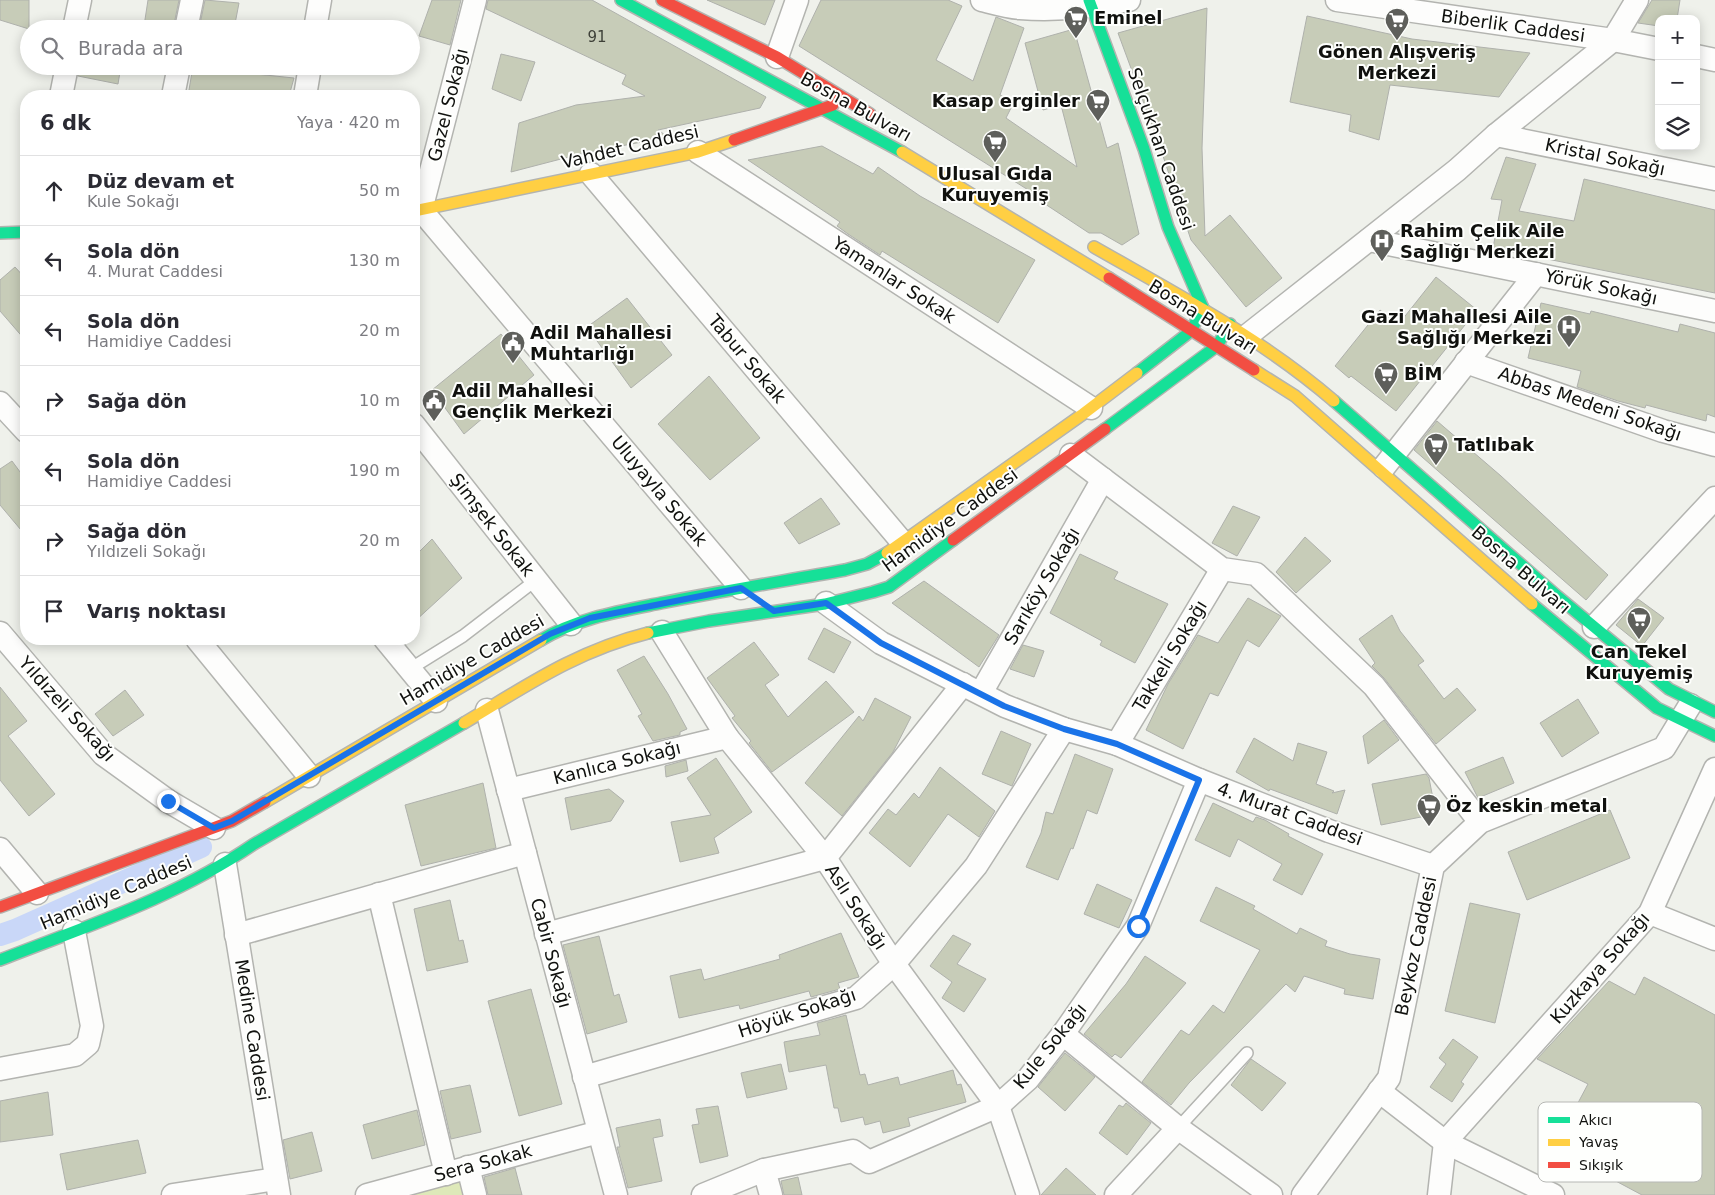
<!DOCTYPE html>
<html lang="tr">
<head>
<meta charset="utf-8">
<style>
  body { margin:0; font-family:"DejaVu Sans",sans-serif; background:#f2f2f3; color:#2b2b33 }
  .controls { position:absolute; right:15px; top:15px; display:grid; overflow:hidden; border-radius:10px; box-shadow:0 2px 12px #0003 }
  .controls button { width:45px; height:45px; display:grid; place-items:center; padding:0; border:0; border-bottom:1px solid #e1e1e2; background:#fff; color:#2b2b33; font:25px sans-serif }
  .stop { position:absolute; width:15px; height:15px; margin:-11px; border:4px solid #1a73e8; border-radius:50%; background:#fff }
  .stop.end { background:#1a73e8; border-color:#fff; box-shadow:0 1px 5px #0008 }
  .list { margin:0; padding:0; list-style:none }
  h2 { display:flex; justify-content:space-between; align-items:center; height:65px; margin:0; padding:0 20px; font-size:21px }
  h2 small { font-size:16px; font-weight:400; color:#7c7c81 }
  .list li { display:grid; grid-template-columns:32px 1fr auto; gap:15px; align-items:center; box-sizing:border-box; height:70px; padding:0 20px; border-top:1px solid #e1e1e2 }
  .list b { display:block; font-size:19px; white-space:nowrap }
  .list p { margin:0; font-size:16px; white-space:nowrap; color:#7c7c81 }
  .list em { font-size:16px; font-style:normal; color:#7c7c81 }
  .icon { flex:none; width:28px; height:28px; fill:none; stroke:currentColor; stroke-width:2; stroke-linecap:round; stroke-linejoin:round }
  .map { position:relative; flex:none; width:1715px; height:1195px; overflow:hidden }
  .search { position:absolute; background:#fff; box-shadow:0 2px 12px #0003; left:20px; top:20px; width:400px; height:55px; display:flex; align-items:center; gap:12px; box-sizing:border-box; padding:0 18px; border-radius:28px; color:#7c7c81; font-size:19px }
  .panel { position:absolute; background:#fff; box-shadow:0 2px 12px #0003; left:20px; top:90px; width:400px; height:555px; border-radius:20px }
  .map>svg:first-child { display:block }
</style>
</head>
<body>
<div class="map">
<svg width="1715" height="1195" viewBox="0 0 1715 1195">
  <rect width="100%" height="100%" fill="#eff1eb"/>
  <polygon fill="#dee9b9" points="456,1169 466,1195 363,1195"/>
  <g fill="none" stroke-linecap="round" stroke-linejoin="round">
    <polyline stroke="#c9d7f8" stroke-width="22" points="0,935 15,930 201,847"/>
  </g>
  <g fill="#c7ccb8" stroke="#afb1ac">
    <polygon points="0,0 29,0 29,29 0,20"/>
    <polygon points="148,0 179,0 173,29 144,26"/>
    <polygon points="205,0 239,3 234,29 199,29"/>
    <polygon points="432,0 461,0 450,45 419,36"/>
    <polygon points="488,0 592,0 766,97 760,108 658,130 668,137 584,153 511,172 519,123 576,105 645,96 622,84 626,75 486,9"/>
    <polygon points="707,0 775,0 765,25"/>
    <polygon points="821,0 948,0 962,6 936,60 973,81 996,17 1024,28 1000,95 1014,102 1006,118 1077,167 1061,105 1043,110 1025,43 1074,29 1107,148 1118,143 1139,234 1122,245 1101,233 1089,233 1039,200 1041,198 799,46"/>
    <polygon points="1652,0 1680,0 1677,19 1659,19 1659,26 1638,23"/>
    <polygon points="1207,8 1202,148 1205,236 1230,215 1282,278 1246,307 1191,240 1159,144 1118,33"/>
    <polygon points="1307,16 1412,39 1530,53 1499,97 1390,85 1379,140 1349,131 1351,115 1290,102"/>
    <polygon points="501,54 535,62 521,101 492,89"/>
    <polygon points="80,66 121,66 118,84 78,76"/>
    <polygon points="193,66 237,66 236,72 294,78 289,96 188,96"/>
    <polygon points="822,146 873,174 878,167 920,196 1035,260 998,323 882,251 880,255 848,234 837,226 840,222 748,160"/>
    <polygon points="1506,157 1536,164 1519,211 1574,221 1584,179 1715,210 1715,293 1493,248 1502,200 1491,199"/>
    <polygon points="15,267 26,279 26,341 0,311 0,280"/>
    <polygon points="1436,277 1477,310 1396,411 1351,376 1349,378 1335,366 1380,310 1398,325"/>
    <polygon points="627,298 672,355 631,388 587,327"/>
    <polygon points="1541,303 1590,314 1591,311 1678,332 1680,324 1715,333 1715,417 1707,414 1706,421 1646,405 1645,408 1618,401 1577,387 1581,371 1528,358"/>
    <polygon points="501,334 534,375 464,434 432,390"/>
    <polygon points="709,376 760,438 710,480 658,424"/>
    <polygon points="1437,421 1501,476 1608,575 1586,600 1414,450"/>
    <polygon points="12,461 26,480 26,536 0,505 0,469"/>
    <polygon points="821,498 840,524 799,544 784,523"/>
    <polygon points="1233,506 1260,517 1237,556 1212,543"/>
    <polygon points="1305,537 1331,561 1296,593 1276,572"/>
    <polygon points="432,539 462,578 414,622 414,557"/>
    <polygon points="1080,554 1118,572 1114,579 1168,604 1135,663 1100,645 1102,641 1050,613"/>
    <polygon points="924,581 999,635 979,667 892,603"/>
    <polygon points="1248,598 1281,616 1259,647 1247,640 1218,696 1210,693 1183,749 1146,730 1168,684 1198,635 1218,643"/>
    <polygon points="1638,599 1664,618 1642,646 1616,625"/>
    <polygon points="1392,615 1400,631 1424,661 1418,665 1444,699 1457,688 1476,710 1436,744 1384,678 1372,666 1375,663 1359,639"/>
    <polygon points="824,628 851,642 834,673 808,659"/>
    <polygon points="754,642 779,675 765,685 788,717 826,681 854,712 772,772 749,743 751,741 732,718 735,716 707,678"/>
    <polygon points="1023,645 1044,651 1034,677 1010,669"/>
    <polygon points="644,656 668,694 687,729 680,732 680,735 653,741 638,716 642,714 617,670"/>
    <polygon points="0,687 27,721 8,736 55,794 29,816 0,780"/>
    <polygon points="125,690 144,715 113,736 95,714"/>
    <polygon points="875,698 911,717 893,752 842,816 805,783 859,716 863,721"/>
    <polygon points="1578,699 1599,733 1562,757 1540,723"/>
    <polygon points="1384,720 1399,740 1368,764 1363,736"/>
    <polygon points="1001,731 1031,744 1012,786 982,774"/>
    <polygon points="1254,738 1293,761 1298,743 1327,752 1316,784 1334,791 1332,793 1345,790 1337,814 1270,789 1269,791 1236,772"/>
    <polygon points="1075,754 1113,769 1097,814 1087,810 1073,849 1071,848 1058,880 1026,867 1041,833 1046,812 1053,814"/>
    <polygon points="1503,757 1514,783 1478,798 1465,772"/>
    <polygon points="716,758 752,812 714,838 719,853 680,862 671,822 711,815 687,778"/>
    <polygon points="686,760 688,771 666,777 665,766"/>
    <polygon points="940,767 995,811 979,837 948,814 910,867 869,833 888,809 896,815 914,793 919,798"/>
    <polygon points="1426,774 1429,778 1436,814 1381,825 1372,784"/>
    <polygon points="483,783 496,848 421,866 405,805"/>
    <polygon points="609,789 624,801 611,821 571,830 565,798"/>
    <polygon points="1213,803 1253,822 1256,817 1265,820 1289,834 1288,836 1323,854 1302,895 1273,880 1282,864 1238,839 1230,857 1195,840"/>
    <polygon points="1610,810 1630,858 1527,900 1508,852"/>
    <polygon points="1097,884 1132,900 1119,928 1084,914"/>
    <polygon points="1216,887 1255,906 1253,909 1297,934 1300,928 1327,941 1325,946 1350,954 1380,959 1373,999 1344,994 1345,989 1304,976 1295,992 1286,984 1189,1083 1171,1105 1142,1082 1181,1030 1189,1035 1213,1005 1224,1013 1260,950 1200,921"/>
    <polygon points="450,900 459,941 463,940 468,962 427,971 414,909"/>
    <polygon points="1470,903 1520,914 1495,1023 1445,1011"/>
    <polygon points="841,933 859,977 838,983 840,989 811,997 809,991 740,1009 739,1005 679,1018 670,976 701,969 704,980 780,959 779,955"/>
    <polygon points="953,935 971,944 957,964 986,979 964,1012 942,998 952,982 930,966"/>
    <polygon points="599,936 614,996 619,994 627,1022 587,1034 563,945"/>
    <polygon points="1145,956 1186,983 1121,1058 1115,1054 1112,1057 1084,1034 1126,984"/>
    <polygon points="1644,977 1715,1015 1715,1195 1642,1195 1554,1148 1588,1084 1537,1059 1609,981 1635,995"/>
    <polygon points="531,989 562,1104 519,1116 488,1001"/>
    <polygon points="846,1015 860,1075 865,1074 868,1085 898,1077 900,1085 953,1070 957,1085 961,1084 966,1102 908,1118 910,1126 883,1133 880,1121 865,1125 863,1117 841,1122 838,1108 834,1108 826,1065 789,1072 784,1042 820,1035 817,1023"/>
    <polygon points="1453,1039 1478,1057 1461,1082 1464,1084 1452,1102 1430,1087 1446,1064 1439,1058"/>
    <polygon points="1065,1053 1095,1077 1065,1111 1038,1087"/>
    <polygon points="1251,1059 1286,1083 1262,1111 1231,1085"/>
    <polygon points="781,1064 787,1089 747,1098 741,1073"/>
    <polygon points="470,1085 481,1132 451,1139 440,1091"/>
    <polygon points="48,1092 53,1135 0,1142 0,1101"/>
    <polygon points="1126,1103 1151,1123 1127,1155 1099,1133 1119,1105 1123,1107"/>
    <polygon points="718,1106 728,1156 700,1163 692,1125 699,1124 696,1109"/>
    <polygon points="417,1110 425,1145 372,1159 363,1125"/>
    <polygon points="660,1119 663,1136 653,1138 662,1181 628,1188 617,1147 620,1147 616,1128"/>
    <polygon points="312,1132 322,1171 290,1179 283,1140"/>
    <polygon points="138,1140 146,1173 67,1190 60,1154"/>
    <polygon points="515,1168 522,1195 488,1195 484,1177"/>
    <polygon points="1066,1168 1096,1195 1041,1195"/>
    <polygon points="798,1177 802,1195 784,1195 781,1181"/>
  </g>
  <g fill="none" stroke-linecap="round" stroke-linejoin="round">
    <defs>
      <g id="lane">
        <polyline points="410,669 463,636 536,580"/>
        <polyline points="1178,1128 1247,1053"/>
      </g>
      <g id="street">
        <polyline points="475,0 421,210 741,588"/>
        <path d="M982,0C994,3 1008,7 1020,8C1057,11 1093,7 1129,0"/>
        <polyline points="1337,0 1613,40 1659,49"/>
        <polyline points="74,29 80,0"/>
        <polyline points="186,29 192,0"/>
        <polyline points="315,29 320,0"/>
        <polyline points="1696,56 1715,60"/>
        <polyline points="777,57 797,0"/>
        <polyline points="61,96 67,66"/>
        <polyline points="173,96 179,66"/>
        <polyline points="305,96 310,66"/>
        <polyline points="1496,135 1715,179"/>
        <polyline points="698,152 1091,408"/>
        <polyline points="591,174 903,543"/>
        <polyline points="1369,240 1715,311"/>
        <polyline points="1248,335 1457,170 1496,135 1613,40 1637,0"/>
        <polyline points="1466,362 1663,431 1715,445"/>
        <polyline points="0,403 26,431"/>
        <polyline points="414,425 571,624"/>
        <polyline points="1071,455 1222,569 1256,574 1374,686 1480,822"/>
        <polyline points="1384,467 1536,274"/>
        <polyline points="826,603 881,643 1005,706 1064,729 1117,744 1199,780 1329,831 1433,866"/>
        <polyline points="1594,627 1715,498"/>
        <polyline points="662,632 727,737 825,858 894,964 998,1106 1028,1195"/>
        <polyline points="0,633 103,754 168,801 214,828"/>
        <polyline points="197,639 309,776"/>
        <polyline points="385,639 436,701"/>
        <polyline points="981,693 1103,479"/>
        <polyline points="487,710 616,1195"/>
        <polyline points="1117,744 1222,569"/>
        <polyline points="508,790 727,737"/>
        <polyline points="0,849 37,893"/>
        <polyline points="225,864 279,1195"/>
        <polyline points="379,894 446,1174"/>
        <polyline points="1650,913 1715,939"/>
        <polyline points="546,934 825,858 963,684"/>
        <polyline points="236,935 525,853"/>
        <polyline points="1063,1034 1178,1128 1271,1195"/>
        <polyline points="0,1069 75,1055 88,1044 92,1026 74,931"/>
        <polyline points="584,1077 856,998 894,964 976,866 1064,729"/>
        <polyline points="1379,1091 1445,1142 1553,1195"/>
        <polyline points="468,1167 475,1195"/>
        <polyline points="764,1170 771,1195"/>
        <polyline points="173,1195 276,1179"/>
        <polyline points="367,1195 599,1132"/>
        <polyline points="703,1195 764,1170 853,1151 869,1162 998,1106 1028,1079 1063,1034 1138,926 1199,780"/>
        <polyline points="1116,1195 1178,1128"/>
        <polyline points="1303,1195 1389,1078 1433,866 1480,822 1664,748 1690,705"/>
        <polyline points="1439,1195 1445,1142 1650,913 1715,769"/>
      </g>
      <g id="fast">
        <polyline points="621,0 902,152"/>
        <polyline points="1089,0 1144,149 1168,227 1203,308"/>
        <polyline points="0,233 26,232"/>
        <polyline points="1137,373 1191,331 1203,308"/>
        <polyline points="1334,401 1557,596 1669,689 1715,712"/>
        <polyline points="1105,429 1217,346 1230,324"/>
        <polyline points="1532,604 1657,708 1715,736"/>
        <polyline points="648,633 709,621 825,604 873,592 889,587 953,540"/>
        <path d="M541,640C577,618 621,611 661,603C722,591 784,581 845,570L867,564L887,553"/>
        <path d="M0,960C87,926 177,897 254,844L464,723"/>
      </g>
      <g id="slow">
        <polyline points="902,152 1109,278"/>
        <polyline points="414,211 698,152 734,140"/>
        <path d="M1094,247C1178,295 1261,338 1334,401"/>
        <polyline points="1254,370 1295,396 1532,604"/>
        <polyline points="887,553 1083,414 1137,373"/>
        <path d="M464,723C526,686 576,651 648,633"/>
        <polyline points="265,802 541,640"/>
      </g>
      <g id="jam">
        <polyline points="662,0 777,57 870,114"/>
        <polyline points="734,140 833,105"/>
        <polyline points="1109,278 1254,370"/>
        <polyline points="953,540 1105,429"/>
        <polyline points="0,907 232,821 265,802"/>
      </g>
    </defs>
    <use href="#lane" stroke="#b3b4b0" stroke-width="14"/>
    <use href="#street" stroke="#b3b4b0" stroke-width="25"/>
    <use href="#fast" stroke="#b3b4b0" stroke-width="14"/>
    <use href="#slow" stroke="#b3b4b0" stroke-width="14"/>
    <use href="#jam" stroke="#b3b4b0" stroke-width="14"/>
    <use href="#lane" stroke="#fdfdfc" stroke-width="11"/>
    <use href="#street" stroke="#fdfdfc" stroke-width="22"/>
    <use href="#fast" stroke="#16e098" stroke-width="11"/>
    <use href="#slow" stroke="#ffcf43" stroke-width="11"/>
    <use href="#jam" stroke="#f24e42" stroke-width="11"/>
  </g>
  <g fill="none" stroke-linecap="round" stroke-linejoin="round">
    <polyline stroke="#1a73e8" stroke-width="6" points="168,801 214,828 232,821 550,634 590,618 741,588 774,611 826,603 881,643 1004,706 1064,729 1117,744 1199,780 1138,926"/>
  </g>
  <defs>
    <symbol id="supermarket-pin" viewBox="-11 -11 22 30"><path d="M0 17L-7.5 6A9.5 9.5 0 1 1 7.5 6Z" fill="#5e5f5b" stroke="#fefffd"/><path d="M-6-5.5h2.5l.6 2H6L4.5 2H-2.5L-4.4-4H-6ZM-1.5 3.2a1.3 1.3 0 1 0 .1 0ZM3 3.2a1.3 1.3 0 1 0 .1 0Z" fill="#fff"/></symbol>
    <symbol id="hospital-pin" viewBox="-11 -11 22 30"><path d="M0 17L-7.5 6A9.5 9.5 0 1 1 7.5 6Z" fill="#5e5f5b" stroke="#fefffd"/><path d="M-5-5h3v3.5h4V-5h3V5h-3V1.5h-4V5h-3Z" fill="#fff"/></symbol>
    <symbol id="civic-pin" viewBox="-11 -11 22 30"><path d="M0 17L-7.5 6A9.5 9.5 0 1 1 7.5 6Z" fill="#5e5f5b" stroke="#fefffd"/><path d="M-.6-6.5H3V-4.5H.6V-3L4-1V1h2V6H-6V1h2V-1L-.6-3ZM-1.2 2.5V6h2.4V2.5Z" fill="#fff"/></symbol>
  </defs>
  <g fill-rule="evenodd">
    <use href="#supermarket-pin" x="1062" y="4" width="28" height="38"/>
    <use href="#supermarket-pin" x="1383" y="6" width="28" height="38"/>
    <use href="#supermarket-pin" x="1084" y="87" width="28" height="38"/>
    <use href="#supermarket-pin" x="981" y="128" width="28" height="38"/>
    <use href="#hospital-pin" x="1368" y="227" width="28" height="38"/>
    <use href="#hospital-pin" x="1555" y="313" width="28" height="38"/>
    <use href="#civic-pin" x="499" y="329" width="28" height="38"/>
    <use href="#supermarket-pin" x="1372" y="360" width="28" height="38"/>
    <use href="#civic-pin" x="420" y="387" width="28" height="38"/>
    <use href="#supermarket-pin" x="1422" y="431" width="28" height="38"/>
    <use href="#supermarket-pin" x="1625" y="605" width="28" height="38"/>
    <use href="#supermarket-pin" x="1415" y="792" width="28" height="38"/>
  </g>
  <g text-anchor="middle" stroke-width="4" stroke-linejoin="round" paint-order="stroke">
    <g font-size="15" fill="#3e4038">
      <text x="597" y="42">91</text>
    </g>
    <g font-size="18" font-weight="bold" fill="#10110e" stroke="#fefffd" text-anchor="start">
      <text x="1094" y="24">Eminel</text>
      <text x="1397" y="58" text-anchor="middle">Gönen Alışveriş<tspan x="1397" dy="21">Merkezi</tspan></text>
      <text x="1080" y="107" text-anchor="end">Kasap erginler</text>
      <text x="995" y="180" text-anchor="middle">Ulusal Gıda<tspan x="995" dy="21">Kuruyemiş</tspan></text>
      <text x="1400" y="237">Rahim Çelik Aile<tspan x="1400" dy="21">Sağlığı Merkezi</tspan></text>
      <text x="1552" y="323" text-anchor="end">Gazi Mahallesi Aile<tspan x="1552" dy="21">Sağlığı Merkezi</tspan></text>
      <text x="530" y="339">Adil Mahallesi<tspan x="530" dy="21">Muhtarlığı</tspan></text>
      <text x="1404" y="380">BİM</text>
      <text x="452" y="397">Adil Mahallesi<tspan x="452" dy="21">Gençlik Merkezi</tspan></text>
      <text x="1454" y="451">Tatlıbak</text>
      <text x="1639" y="658" text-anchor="middle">Can Tekel<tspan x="1639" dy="21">Kuruyemiş</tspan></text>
      <text x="1446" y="812">Öz keskin metal</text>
    </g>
    <g font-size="18" fill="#10110e" stroke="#fefffd">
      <text transform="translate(1513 26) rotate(8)" y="6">Biberlik Caddesi</text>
      <text transform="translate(448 105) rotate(-76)" y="6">Gazel Sokağı</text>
      <text transform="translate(856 107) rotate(29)" y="6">Bosna Bulvarı</text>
      <text transform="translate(630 147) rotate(-13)" y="6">Vahdet Caddesi</text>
      <text transform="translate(1161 149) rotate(71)" y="6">Selçukhan Caddesi</text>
      <text transform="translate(1605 157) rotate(12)" y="6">Kristal Sokağı</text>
      <text transform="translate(894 280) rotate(33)" y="6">Yamanlar Sokak</text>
      <text transform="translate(1601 287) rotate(12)" y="6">Yörük Sokağı</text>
      <text transform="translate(1203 317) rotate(32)" y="6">Bosna Bulvarı</text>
      <text transform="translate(747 359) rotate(50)" y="6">Tabur Sokak</text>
      <text transform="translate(1590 404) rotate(19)" y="6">Abbas Medeni Sokağı</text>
      <text transform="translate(659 491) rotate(50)" y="6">Uluyayla Sokak</text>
      <text transform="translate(950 520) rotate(-36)" y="6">Hamidiye Caddesi</text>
      <text transform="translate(492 525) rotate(52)" y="6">Şimşek Sokak</text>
      <text transform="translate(1521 570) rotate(41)" y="6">Bosna Bulvarı</text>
      <text transform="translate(1042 586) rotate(-60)" y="6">Sarıköy Sokağı</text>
      <text transform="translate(1170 656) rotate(-59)" y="6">Takkeli Sokağı</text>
      <text transform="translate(472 660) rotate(-30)" y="6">Hamidiye Caddesi</text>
      <text transform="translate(67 709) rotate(48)" y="6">Yıldızeli Sokağı</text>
      <text transform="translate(617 763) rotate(-14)" y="6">Kanlıca Sokağı</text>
      <text transform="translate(1290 814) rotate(20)" y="6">4. Murat Caddesi</text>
      <text transform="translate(116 893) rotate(-23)" y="6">Hamidiye Caddesi</text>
      <text transform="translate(856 907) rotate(57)" y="6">Aslı Sokağı</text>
      <text transform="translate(1416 946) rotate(-78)" y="6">Beykoz Caddesi</text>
      <text transform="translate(551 953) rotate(75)" y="6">Cabir Sokağı</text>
      <text transform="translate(1600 968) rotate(-49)" y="6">Kuzkaya Sokağı</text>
      <text transform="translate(797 1013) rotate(-18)" y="6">Höyük Sokağı</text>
      <text transform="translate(252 1030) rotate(81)" y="6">Medine Caddesi</text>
      <text transform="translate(1050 1046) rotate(-51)" y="6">Kule Sokağı</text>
      <text transform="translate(483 1163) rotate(-15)" y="6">Sera Sokak</text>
    </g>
  </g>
  <rect x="1538" y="1102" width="164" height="80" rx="8" fill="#fefffd" stroke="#b7b8b5" stroke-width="1"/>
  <rect x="1548" y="1117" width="22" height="6" fill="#16e098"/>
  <rect x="1548" y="1139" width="22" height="7" fill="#ffcf43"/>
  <rect x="1548" y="1162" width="22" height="6" fill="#f24e42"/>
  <g font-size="14" fill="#10110e">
    <text x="1579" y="1125">Akıcı</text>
    <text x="1579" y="1147">Yavaş</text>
    <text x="1579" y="1170">Sıkışık</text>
  </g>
</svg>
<div class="controls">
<button>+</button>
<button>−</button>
<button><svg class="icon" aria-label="layers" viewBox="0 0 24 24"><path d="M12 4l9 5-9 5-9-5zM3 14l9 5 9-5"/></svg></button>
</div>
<div class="stop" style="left:1138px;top:926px"></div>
<div class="stop end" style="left:168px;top:801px"></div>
<div class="search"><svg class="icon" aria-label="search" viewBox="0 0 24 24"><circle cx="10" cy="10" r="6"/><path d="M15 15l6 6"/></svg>Burada ara</div>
<section class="panel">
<h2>6 dk<small>Yaya · 420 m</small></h2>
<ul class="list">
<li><svg class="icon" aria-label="ahead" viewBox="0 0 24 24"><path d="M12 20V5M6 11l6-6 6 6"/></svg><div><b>Düz devam et</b><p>Kule Sokağı</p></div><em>50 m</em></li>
<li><svg class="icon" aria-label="left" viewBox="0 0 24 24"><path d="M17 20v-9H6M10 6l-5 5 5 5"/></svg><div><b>Sola dön</b><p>4. Murat Caddesi</p></div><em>130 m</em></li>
<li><svg class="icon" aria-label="left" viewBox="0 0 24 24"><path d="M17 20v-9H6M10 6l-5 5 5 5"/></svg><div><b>Sola dön</b><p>Hamidiye Caddesi</p></div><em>20 m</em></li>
<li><svg class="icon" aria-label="right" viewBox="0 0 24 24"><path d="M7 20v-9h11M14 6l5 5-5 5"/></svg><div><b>Sağa dön</b></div><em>10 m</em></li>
<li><svg class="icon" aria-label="left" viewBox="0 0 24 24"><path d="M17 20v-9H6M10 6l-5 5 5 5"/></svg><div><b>Sola dön</b><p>Hamidiye Caddesi</p></div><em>190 m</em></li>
<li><svg class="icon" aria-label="right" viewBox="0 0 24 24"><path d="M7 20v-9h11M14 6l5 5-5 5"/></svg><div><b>Sağa dön</b><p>Yıldızeli Sokağı</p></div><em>20 m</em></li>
<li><svg class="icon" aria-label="arrive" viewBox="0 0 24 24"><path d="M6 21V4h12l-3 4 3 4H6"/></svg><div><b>Varış noktası</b></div></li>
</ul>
</section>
</div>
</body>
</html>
